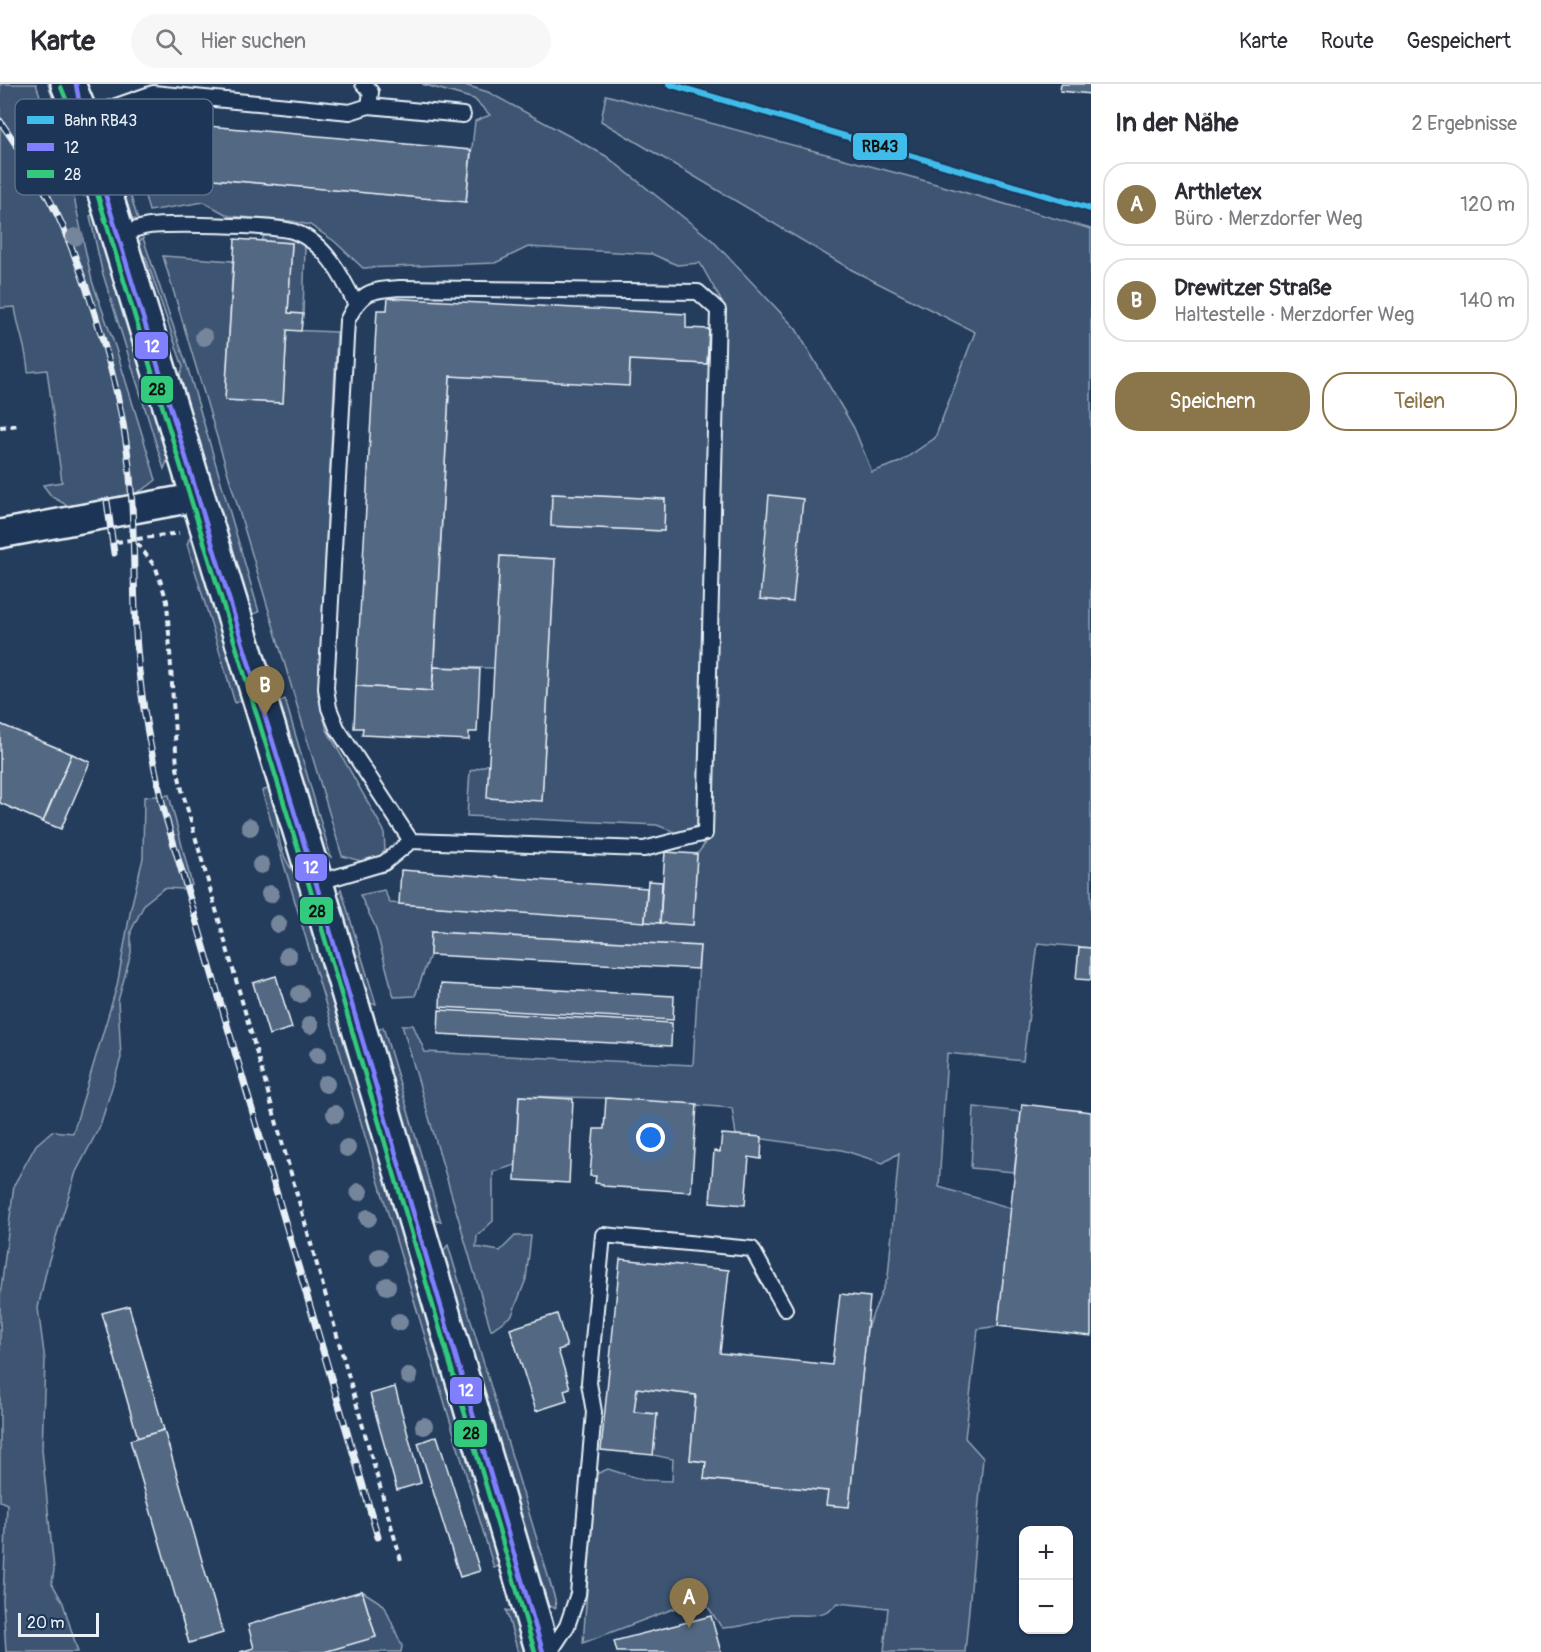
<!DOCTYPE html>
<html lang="de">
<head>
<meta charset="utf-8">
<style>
  body { margin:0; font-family:Pangolin,sans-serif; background:#f7f7f7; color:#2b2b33 }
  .controls { position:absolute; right:18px; bottom:18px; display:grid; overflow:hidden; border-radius:12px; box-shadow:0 2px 4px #0004 }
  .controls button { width:54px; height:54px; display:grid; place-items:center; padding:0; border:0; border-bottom:2px solid #e1e1e2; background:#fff; color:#2b2b33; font:30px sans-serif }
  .scale { position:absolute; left:18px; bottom:15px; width:81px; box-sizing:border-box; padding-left:6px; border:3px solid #e8f1f8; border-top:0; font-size:16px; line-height:21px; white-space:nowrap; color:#e8f1f8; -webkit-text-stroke:4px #1d3557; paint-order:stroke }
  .you { position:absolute; left:651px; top:1054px; width:21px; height:21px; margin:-15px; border:4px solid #fff; border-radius:50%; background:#1a73e8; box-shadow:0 0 0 9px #1a73e833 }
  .badge { display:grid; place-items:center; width:39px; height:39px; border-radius:50%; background:#8a764a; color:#fff; font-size:20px; font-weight:700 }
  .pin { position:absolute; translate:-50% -50px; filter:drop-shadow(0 2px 3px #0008) }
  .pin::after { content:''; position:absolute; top:32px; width:21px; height:18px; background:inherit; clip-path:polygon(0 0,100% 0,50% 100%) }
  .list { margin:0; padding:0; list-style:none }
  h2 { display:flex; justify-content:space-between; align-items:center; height:78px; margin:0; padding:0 24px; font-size:26px }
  h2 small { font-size:20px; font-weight:400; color:#7c7c81 }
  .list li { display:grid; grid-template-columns:39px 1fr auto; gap:18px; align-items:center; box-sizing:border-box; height:84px; margin:0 12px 12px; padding:0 12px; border:2px solid #e1e1e2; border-radius:24px }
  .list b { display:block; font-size:22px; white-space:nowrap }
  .list p { margin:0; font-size:20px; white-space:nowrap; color:#7c7c81 }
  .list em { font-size:20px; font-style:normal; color:#7c7c81 }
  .actions { display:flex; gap:12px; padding:18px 24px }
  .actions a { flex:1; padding:14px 0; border:2px solid #8a764a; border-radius:24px; text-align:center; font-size:21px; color:#8a764a }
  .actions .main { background:#8a764a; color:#fff }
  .icon { flex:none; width:33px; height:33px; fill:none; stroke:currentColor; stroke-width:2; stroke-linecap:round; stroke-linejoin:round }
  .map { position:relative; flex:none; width:1091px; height:1568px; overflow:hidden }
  header { display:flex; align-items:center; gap:36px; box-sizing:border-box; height:84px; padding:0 30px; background:#fff; border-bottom:2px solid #e1e1e2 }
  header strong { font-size:28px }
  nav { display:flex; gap:33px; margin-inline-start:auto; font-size:21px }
  .search { width:420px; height:54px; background:#f7f7f7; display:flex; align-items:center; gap:15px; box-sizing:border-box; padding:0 21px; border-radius:33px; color:#7c7c81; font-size:22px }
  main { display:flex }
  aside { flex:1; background:#fff }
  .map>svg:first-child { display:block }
</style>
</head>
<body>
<header>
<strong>Karte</strong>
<div class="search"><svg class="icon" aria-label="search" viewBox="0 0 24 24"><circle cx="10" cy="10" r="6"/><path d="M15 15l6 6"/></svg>Hier suchen</div>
<nav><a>Karte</a><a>Route</a><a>Gespeichert</a></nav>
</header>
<main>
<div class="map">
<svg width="1091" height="1568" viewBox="0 0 1091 1568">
  <rect width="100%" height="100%" fill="#253d5d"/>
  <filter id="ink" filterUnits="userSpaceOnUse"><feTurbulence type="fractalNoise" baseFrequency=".0167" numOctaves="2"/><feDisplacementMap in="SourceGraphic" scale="12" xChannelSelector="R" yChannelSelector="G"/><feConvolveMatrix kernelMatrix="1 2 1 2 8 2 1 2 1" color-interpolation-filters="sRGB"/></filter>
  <g filter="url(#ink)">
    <g fill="#3e5472" stroke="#93a2b5" stroke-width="1.5" fill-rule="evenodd">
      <path d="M0,0H36L73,109L92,197L116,265L156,396C133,417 101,418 72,424L52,413L43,401L62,398L47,286L28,288C27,265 18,246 15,223L0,224Z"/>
      <polygon points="48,0 52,0 88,108 84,112"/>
      <path d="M422,0H461L488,8L606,72L712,156L796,245L854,344L872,388L900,378L935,354L975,248L852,186L601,37L606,11L915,94L1091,145V864L1038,859L1023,977L947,969L939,1103L1011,1124L998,1242L978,1245L965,1354L983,1374L965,1568H884L888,1524L838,1519C818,1540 796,1526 772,1533C750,1539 746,1543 722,1544L702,1514L583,1559L596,1390L608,1385L643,1396L672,1397L673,1375L653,1371L657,1330L634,1328L637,1304L696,1311L690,1376L706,1378L704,1395L828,1407L827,1421L849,1423L867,1244L888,1193L899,1069L883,1079L842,1066L736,1051L732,1024L606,1014L519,1012L515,1081L493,1088V1137L477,1152L476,1163L500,1167L515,1152H531L526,1195L512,1231L491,1246L402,941H413L425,968L693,981L700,862L432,848L430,871L415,912L394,913L375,842L360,811L384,806L390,819L693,841L697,770L705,760L657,741L467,732L470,687L489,680L542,717L555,475L500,472L495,584L434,583L450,292L629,301L630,276L707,280L722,218L700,179L677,181L652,170L528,163L495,179L363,184L334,157L310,141L291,137L229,132L204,118L149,127L140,94L181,92L466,118L475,37L490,31L474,15ZM552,410L665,415L664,447L551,442Z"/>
      <path d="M110,44L112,50L138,136L126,134C119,111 100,66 110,44Z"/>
      <polygon points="95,130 169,372 164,385 102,187 90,132"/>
      <polygon points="265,149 298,154 305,164 303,230 288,229 292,159 262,157"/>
      <polygon points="143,154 188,285 259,528 248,532 178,297 183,283 146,174 134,162"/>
      <polygon points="163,172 233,177 225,316 283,319 287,246 337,248 318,612 327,646 384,747 385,767 372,780 342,772"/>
      <polygon points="190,453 199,468 245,615 235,619 187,460"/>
      <polygon points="285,615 331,773 319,765 275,620"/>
      <path d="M273,703C281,740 271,764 300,796L501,1473L499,1482L494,1484L262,707Z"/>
      <polygon points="169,711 192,801 182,805 164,804 145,819 131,847 131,869 118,917 121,974 100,1042 76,1088 48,1179 38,1224 45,1277 42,1366 54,1486 52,1499 63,1519 78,1568 6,1568 3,1517 7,1420 0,1417 0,1213 14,1101 36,1061 52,1047 73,1049 117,902 131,824 143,774 144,713"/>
      <polygon points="341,805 376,920 363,919 333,817"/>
      <polygon points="383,943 441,1138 428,1135 373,950"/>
      <polygon points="974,1023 1021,1028 1014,1088 971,1084"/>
      <polygon points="448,1161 555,1515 556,1524 545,1521 439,1172"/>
      <polygon points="362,1507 384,1521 402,1562 401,1568 324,1568 376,1552"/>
      <polygon points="506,1526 518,1529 525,1568 518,1568"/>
    </g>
    <g fill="#536782" stroke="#e8f1f8" stroke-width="1.5">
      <polygon points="1061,0 1091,0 1091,10 1060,7"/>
      <polygon points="186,40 471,66 466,118 181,92"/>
      <polygon points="235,155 292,159 288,229 303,230 301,247 287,246 283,319 225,316"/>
      <polygon points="388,214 686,230 686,244 709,245 707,280 630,276 629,302 450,292 432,607 356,602 377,226 387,226"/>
      <polygon points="552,410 665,415 664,447 551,442"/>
      <polygon points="769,411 803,415 793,518 760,515"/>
      <polygon points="500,472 555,475 542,717 487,714"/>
      <polygon points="434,583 480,585 477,648 469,648 469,656 362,651 363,644 354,644 356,602 432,607"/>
      <polygon points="0,640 72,670 43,738 0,719"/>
      <polygon points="72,670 90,678 61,745 43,738"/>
      <polygon points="665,768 697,770 693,841 660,839"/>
      <polygon points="401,786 647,804 645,838 399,820"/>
      <polygon points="648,797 662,798 660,839 645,838"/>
      <polygon points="431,848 700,862 698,885 430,871"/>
      <polygon points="1079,863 1091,864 1091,896 1076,895"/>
      <polygon points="276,892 292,944 269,951 253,899"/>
      <polygon points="441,900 674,912 673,936 440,923"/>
      <polygon points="439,926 672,939 671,962 438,950"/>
      <polygon points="519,1012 573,1015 569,1099 515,1096"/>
      <polygon points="606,1014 697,1020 691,1108 603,1102 603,1100 595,1099 596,1092 590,1092 594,1045 604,1045"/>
      <polygon points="1022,1020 1091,1028 1091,1252 998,1242"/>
      <polygon points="722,1050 762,1053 761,1075 749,1073 745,1121 710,1118 714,1067 720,1068"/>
      <polygon points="620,1175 729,1186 720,1269 832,1281 840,1210 870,1213 849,1423 826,1421 828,1407 704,1395 706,1378 690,1376 696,1311 637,1304 634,1328 657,1330 653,1371 601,1366"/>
      <polygon points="129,1222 164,1346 138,1354 102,1229"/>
      <polygon points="557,1230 567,1263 558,1266 570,1304 564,1306 567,1317 536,1327 510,1245"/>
      <polygon points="395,1303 421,1399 397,1406 370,1310"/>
      <polygon points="164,1346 223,1549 189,1559 130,1356"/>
      <polygon points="437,1352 480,1487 460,1493 418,1359"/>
      <polygon points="362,1507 376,1553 324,1568 240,1568 254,1564 248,1541"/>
      <polygon points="711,1532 721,1568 617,1568 614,1557"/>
    </g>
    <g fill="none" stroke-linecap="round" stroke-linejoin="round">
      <defs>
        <g id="lane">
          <polyline points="369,22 463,31"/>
          <polyline points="82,34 153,9 350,28 369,22 371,8 363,0"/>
          <path d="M118,152C126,149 135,145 144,143C164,139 276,141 295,148C325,159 342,192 355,219"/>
          <path d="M316,799L384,779L411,757L644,765L705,749L718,226L698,208L400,204C369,206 361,208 347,237L326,604L329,624L337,644L411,757"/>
          <polyline points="550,1568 567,1542 578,1510 594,1328 589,1299 603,1151 752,1165 785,1225"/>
        </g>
        <polyline id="street" points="0,450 198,413"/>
        <polyline id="secondary" points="68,0 82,34 316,799 543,1568"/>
      </defs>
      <use href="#lane" stroke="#e8f1f8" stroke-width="18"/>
      <use href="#street" stroke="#e8f1f8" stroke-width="32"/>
      <use href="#secondary" stroke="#e8f1f8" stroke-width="38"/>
      <g stroke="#e8f1f8" stroke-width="4" stroke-dasharray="6 4.5" stroke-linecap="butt">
        <polyline points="0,343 20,341"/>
        <polyline points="131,451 156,484 167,517 177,684 182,706 402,1480"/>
        <polyline points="116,458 179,449"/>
      </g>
      <use href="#lane" stroke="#1d3557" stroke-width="14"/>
      <use href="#street" stroke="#1d3557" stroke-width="27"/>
      <use href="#secondary" stroke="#1d3557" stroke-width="33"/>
      <defs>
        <g id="rail">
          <path d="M0,37C23,70 47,106 63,143C90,206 118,297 127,365C136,432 132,498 137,565C141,620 152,673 164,727L378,1453"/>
          <polyline points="107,417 114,469"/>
        </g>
      </defs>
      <use href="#rail" stroke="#e8f1f8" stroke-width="7"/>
      <use href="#rail" stroke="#1d3557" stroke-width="4.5" stroke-dasharray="14" stroke-linecap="butt"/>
      <defs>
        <polyline id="bus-1" points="76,0 82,34 316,799 543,1568"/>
        <polyline id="bus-2" points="61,3 75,37 309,801 535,1568"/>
      </defs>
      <use href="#bus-1" stroke="#1d3557" stroke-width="9"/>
      <use href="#bus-2" stroke="#1d3557" stroke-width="9"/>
      <use href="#bus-1" stroke="#8080ff" stroke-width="4.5"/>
      <use href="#bus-2" stroke="#33ca7d" stroke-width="4.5"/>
      <defs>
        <polyline id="rail-1" points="669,0 1091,125"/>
      </defs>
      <use href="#rail-1" stroke="#1d3557" stroke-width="10"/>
      <use href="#rail-1" stroke="#40bcea" stroke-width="6"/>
    </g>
    <g fill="#74869c">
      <circle cx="75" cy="153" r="9"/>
      <circle cx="204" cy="253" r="9"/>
      <circle cx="250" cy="743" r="9"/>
      <circle cx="261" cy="781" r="9"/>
      <circle cx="270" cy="810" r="9"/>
      <circle cx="278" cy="840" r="9"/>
      <circle cx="288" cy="872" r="9"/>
      <circle cx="300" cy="910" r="9"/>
      <circle cx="310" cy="941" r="9"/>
      <circle cx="318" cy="971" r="9"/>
      <circle cx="326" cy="1000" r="9"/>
      <circle cx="335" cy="1030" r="9"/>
      <circle cx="347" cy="1064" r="9"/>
      <circle cx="359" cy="1108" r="9"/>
      <circle cx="368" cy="1134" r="9"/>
      <circle cx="379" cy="1173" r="9"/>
      <circle cx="387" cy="1202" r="9"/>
      <circle cx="399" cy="1238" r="9"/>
      <circle cx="409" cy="1292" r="9"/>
      <circle cx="424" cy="1342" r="9"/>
    </g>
  </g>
  <rect x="15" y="15" width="198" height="96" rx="9" fill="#1d3557" stroke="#5a6d87" stroke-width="1.5"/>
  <rect x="27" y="32" width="27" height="8" fill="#40bcea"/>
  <rect x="27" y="59" width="27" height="8" fill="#8080ff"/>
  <rect x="27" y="86" width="27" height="8" fill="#33ca7d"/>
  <g font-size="16" fill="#e8f1f8">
    <text x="64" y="42">Bahn RB43</text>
    <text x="64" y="69">12</text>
    <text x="64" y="96">28</text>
  </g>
  <g stroke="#1d3557" stroke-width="2">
    <rect x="852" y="48" width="56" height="29" rx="6" fill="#40bcea"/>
    <rect x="134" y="247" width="35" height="29" rx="6" fill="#8080ff"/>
    <rect x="140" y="291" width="34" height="29" rx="6" fill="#33ca7d"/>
    <rect x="294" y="769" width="34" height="29" rx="6" fill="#8080ff"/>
    <rect x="299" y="812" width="35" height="29" rx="6" fill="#33ca7d"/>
    <rect x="449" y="1292" width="34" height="29" rx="6" fill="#8080ff"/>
    <rect x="453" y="1335" width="35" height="29" rx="6" fill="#33ca7d"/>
  </g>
  <g font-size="16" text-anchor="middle" font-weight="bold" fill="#fff">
    <text x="152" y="268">12</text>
    <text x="311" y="789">12</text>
    <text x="466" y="1312">12</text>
  </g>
  <g font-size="16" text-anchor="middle" font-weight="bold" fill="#111">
    <text x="880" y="68">RB43</text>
    <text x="157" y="311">28</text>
    <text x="317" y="833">28</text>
    <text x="471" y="1355">28</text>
  </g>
</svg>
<div class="controls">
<button>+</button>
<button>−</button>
</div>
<div class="scale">20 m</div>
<div class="you"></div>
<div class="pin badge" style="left:689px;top:1544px">A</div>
<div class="pin badge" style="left:265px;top:632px">B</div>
</div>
<aside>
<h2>In der Nähe<small>2 Ergebnisse</small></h2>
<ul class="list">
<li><span class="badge">A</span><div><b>Arthletex</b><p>Büro · Merzdorfer Weg</p></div><em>120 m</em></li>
<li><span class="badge">B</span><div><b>Drewitzer Straße</b><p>Haltestelle · Merzdorfer Weg</p></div><em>140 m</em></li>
</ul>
<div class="actions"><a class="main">Speichern</a><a>Teilen</a></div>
</aside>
</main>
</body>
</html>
